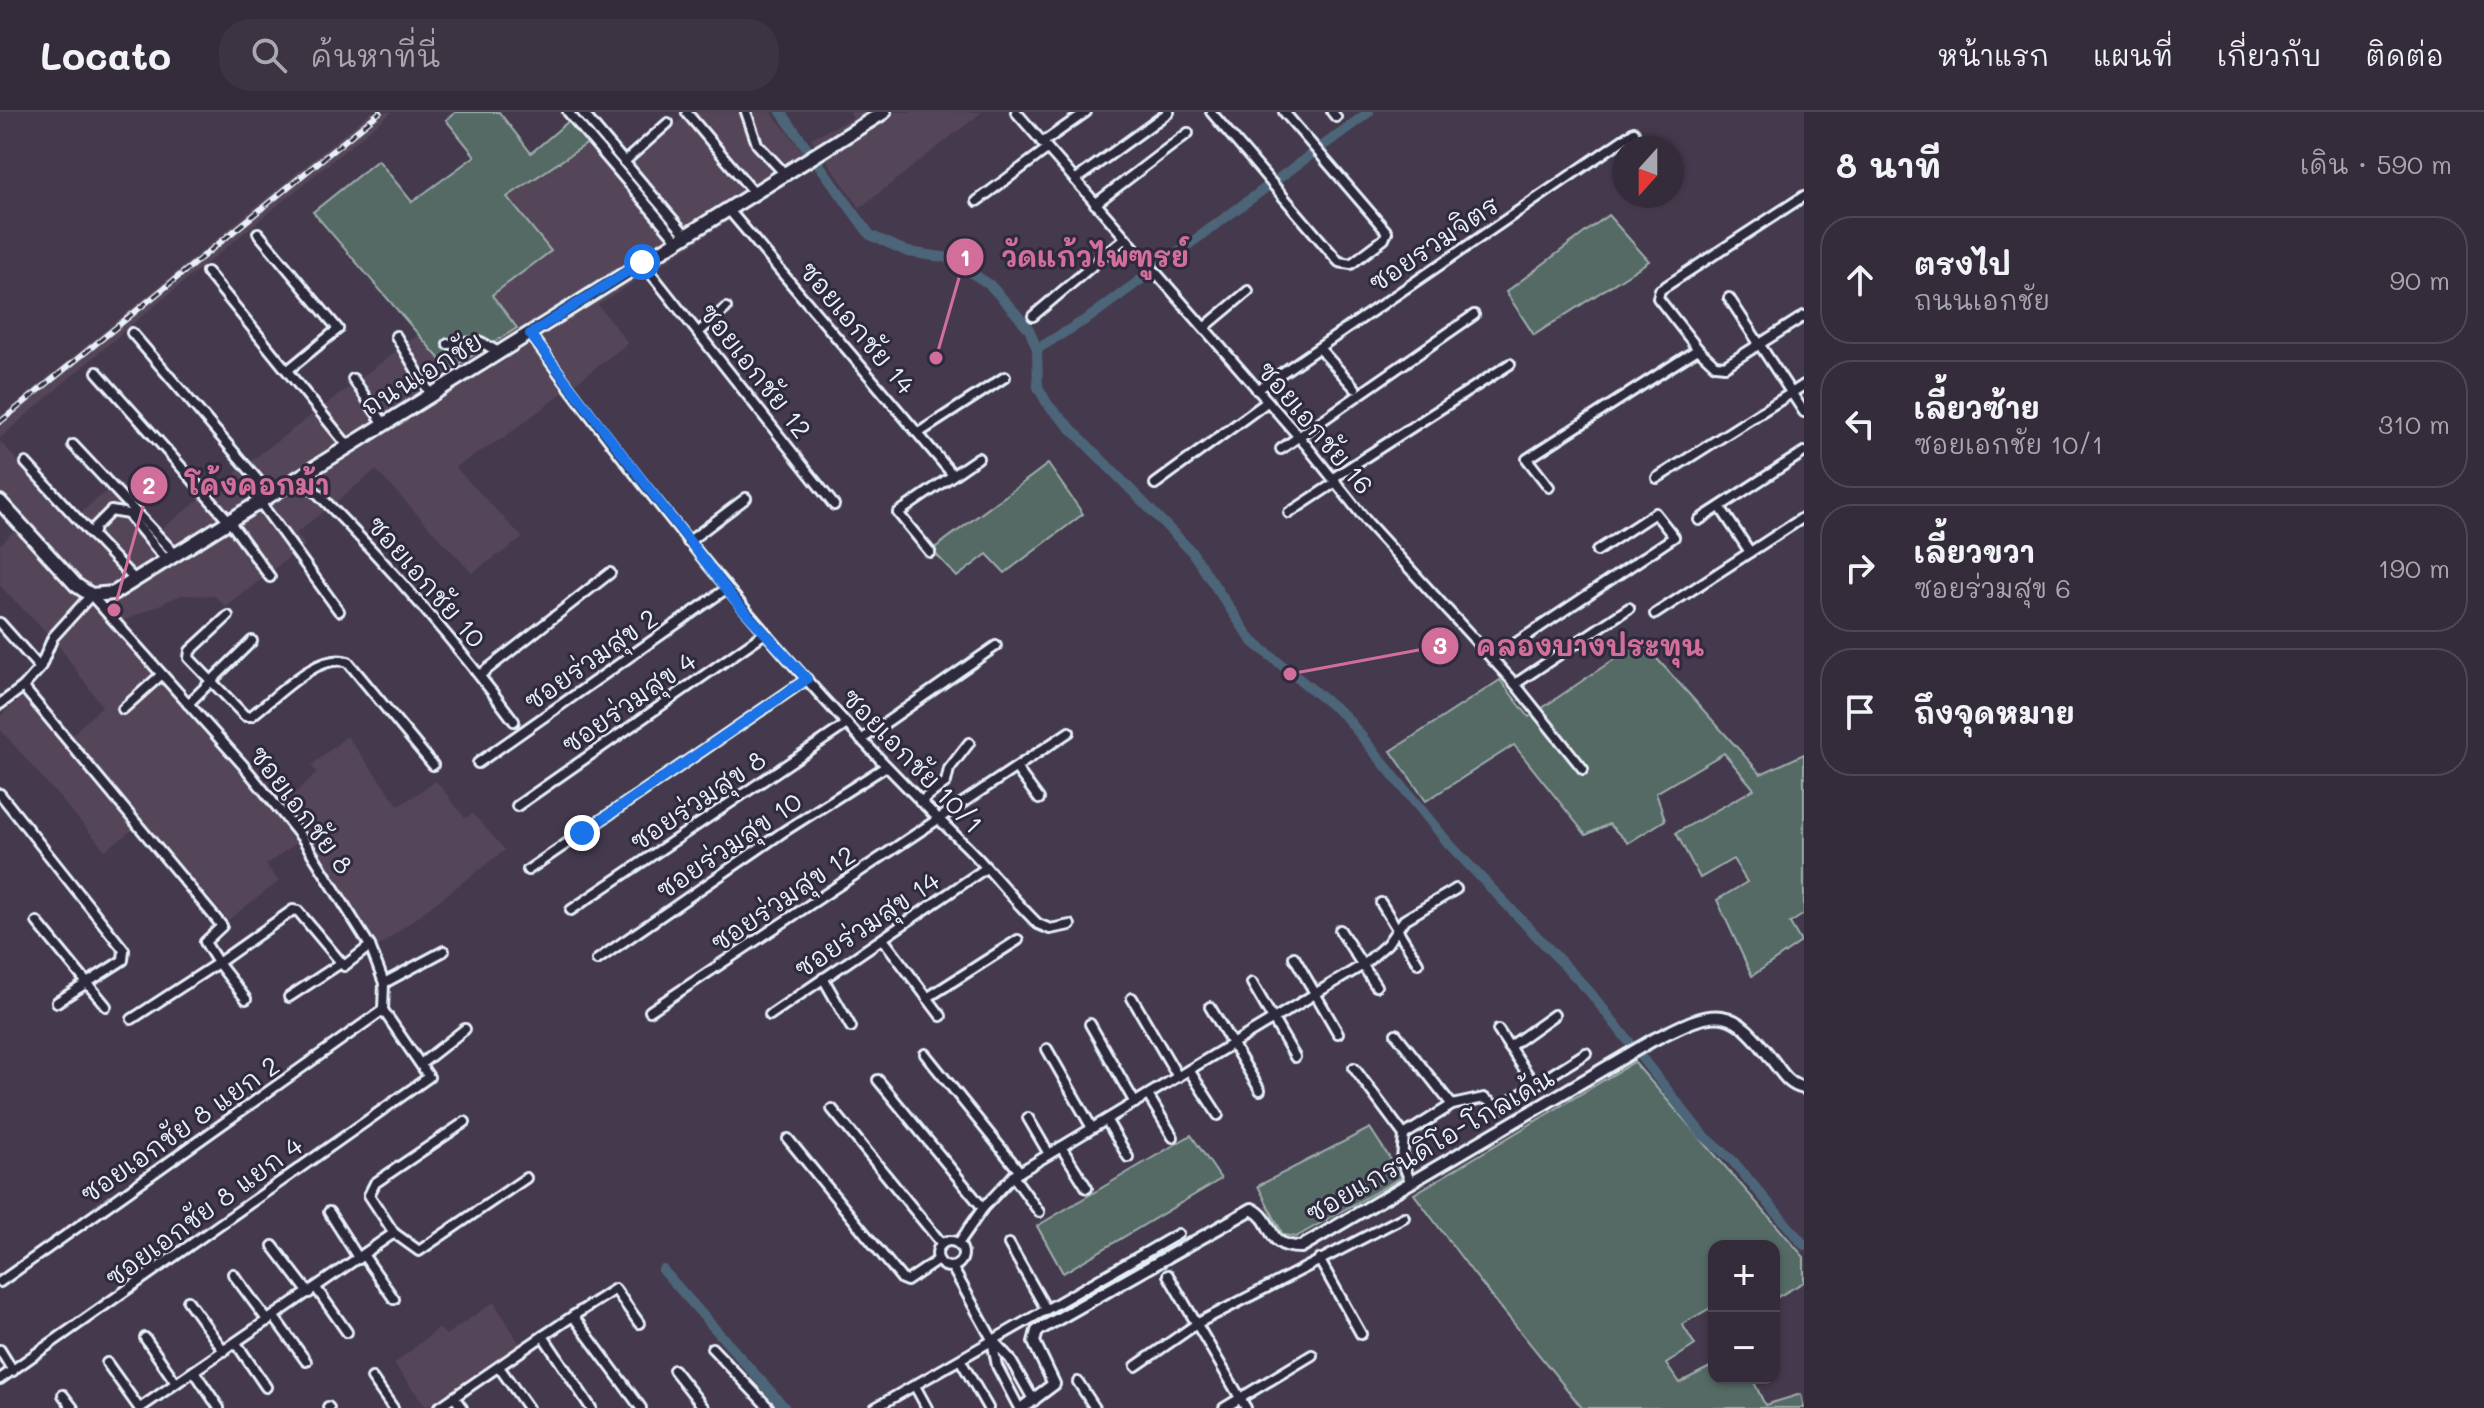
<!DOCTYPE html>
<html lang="th">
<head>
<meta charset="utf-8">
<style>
  body { margin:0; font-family:Mali,"Playpen Sans Thai",sans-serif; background:#3c3442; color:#f1f3f6 }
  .controls { position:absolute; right:24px; bottom:24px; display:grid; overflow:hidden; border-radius:16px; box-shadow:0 2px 6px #0004 }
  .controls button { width:72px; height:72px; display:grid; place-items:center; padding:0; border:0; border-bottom:2px solid #4e4854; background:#342c3a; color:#f1f3f6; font:40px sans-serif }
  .compass { position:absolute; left:1612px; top:24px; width:72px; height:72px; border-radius:50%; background:#342c3a; box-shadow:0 2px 6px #0004; rotate:201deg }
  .stop { position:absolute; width:24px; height:24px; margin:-18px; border:6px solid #1a73e8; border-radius:50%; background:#fff }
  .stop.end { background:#1a73e8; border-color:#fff; box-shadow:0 2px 8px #0008 }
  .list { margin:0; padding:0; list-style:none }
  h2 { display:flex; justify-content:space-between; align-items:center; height:104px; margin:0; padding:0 32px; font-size:34px }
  h2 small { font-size:26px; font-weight:400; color:#a9a7af }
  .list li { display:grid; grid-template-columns:52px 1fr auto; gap:24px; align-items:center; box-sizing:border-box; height:128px; margin:0 16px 16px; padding:0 16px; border:2px solid #4e4854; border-radius:32px }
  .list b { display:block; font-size:30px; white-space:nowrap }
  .list p { margin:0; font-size:26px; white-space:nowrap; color:#a9a7af }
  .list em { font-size:26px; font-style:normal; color:#a9a7af }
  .icon { flex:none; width:44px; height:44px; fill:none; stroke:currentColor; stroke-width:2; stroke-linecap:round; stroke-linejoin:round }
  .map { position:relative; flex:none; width:1804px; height:1296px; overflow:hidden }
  header { display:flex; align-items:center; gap:48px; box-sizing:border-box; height:112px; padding:0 40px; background:#342c3a; border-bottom:2px solid #4e4854 }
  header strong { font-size:38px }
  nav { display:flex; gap:44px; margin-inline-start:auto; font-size:28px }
  .search { width:560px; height:72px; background:#3c3442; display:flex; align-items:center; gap:20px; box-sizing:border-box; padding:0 28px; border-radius:32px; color:#a9a7af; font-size:30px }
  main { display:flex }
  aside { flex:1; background:#342c3a }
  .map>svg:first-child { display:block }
</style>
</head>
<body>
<header>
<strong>Locato</strong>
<div class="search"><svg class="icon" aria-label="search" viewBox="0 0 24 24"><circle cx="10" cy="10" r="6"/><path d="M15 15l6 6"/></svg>ค้นหาที่นี่</div>
<nav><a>หน้าแรก</a><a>แผนที่</a><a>เกี่ยวกับ</a><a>ติดต่อ</a></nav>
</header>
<main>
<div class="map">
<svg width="1804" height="1296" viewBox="0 0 1804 1296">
  <rect width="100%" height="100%" fill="#453a4d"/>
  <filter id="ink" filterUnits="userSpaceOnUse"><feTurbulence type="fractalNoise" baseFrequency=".0125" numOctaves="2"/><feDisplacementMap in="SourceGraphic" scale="16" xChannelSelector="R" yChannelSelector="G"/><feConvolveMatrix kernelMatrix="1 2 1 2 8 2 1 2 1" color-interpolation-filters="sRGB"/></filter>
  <g filter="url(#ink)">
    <g fill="#544558">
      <polygon points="371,0 392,0 124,219 0,326 0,305"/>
      <polygon points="692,0 771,0 815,54 598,193 628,231 506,324 455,355 523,426 472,461 376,358 296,421 305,433 226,495 215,484 181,483 123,509 285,691 317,660 311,654 347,624 399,694 436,669 465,706 473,702 505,738 378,835 307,723 266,753 279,769 228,808 144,710 105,738 0,617 0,604 33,576 73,622 102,594 56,530 0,474 0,433 16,417 0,401 0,329 70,409 119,369 161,417 419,222 449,258 516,216 492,183 507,85 588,31 611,56"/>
      <polygon points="849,0 982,0 860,96 811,26 853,6"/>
      <polygon points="494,1190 520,1232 426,1295 394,1252 439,1216 446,1223"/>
    </g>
    <g fill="#546a65" stroke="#9eaeae" stroke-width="2">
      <polygon points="456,0 499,0 531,41 570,8 588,31 507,85 551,139 492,183 517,216 449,258 313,100 378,48 412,90 475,44 446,8"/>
      <polygon points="1608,103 1649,149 1534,223 1506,180"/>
      <polygon points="1048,352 1083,402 1005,461 987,442 957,465 932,438"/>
      <polygon points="1641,529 1761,662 1804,642 1804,802 1790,811 1801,830 1752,864 1717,788 1747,770 1733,747 1700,766 1676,721 1754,677 1724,641 1656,681 1665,708 1628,731 1609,712 1586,723 1514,633 1426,689 1391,639 1500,568 1529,605"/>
      <polygon points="1634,950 1804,1145 1804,1170 1774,1187 1774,1134 1714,1134 1714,1194 1682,1212 1695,1233 1666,1252 1679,1271 1714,1253 1714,1266 1752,1266 1765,1293 1801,1282 1804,1296 1582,1296 1473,1161 1414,1082"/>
      <polygon points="1370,1016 1402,1065 1296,1125 1283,1123 1258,1074"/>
      <polygon points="1191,1023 1221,1067 1063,1161 1037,1114"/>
    </g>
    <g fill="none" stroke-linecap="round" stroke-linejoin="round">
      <g stroke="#4e6579" stroke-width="10">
        <polyline points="781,0 870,123 908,140 949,146 990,173 1013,198 1029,217 1037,237 1038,275 1048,293 1192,440 1252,529 1345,604 1449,732 1589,879 1702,1022 1732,1048 1804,1133"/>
        <polyline points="1037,237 1090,205 1369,0"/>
        <polyline points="663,1158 785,1296"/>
      </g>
      <defs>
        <g id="minor">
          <polyline points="568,0 677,128"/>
          <polyline points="582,0 686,123"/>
          <polyline points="746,0 757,32 785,62"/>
          <polyline points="1016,0 1306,333 1368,411 1515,572 1583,657"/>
          <polyline points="1211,0 1339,150 1351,152 1384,127 1387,120 1284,0"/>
          <polyline points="1332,0 1336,5"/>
          <polyline points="687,1 754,81"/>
          <polyline points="1042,31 1086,0"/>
          <polyline points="624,50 668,11"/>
          <polyline points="1075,68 1169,0"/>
          <polyline points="977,89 1047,37"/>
          <polyline points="1095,92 1188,21"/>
          <polyline points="728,97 953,363"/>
          <polyline points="258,121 338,217 288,258"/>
          <polyline points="642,150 834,393"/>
          <polyline points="207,160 348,334"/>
          <polyline points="1729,186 1804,300"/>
          <polyline points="1033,204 1125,126"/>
          <polyline points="1205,215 1248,179"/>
          <polyline points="699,220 726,196"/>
          <polyline points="132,221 270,382"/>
          <path d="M530,222C661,403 803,576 964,732C990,757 1012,787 1038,812L1050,817L1070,813"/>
          <polyline points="396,224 431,283"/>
          <polyline points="448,232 481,230 500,241"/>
          <polyline points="1319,236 1355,276"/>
          <polyline points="1698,237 1658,186 1660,178 1804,84"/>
          <polyline points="97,260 229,409 270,465"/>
          <polyline points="353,267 384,312"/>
          <polyline points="1257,278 1634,20"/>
          <polyline points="920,320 1005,265"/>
          <polyline points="73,333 176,443"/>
          <polyline points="1281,337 1474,203"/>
          <polyline points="26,351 93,424"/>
          <path d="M300,364C378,441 449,521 514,609"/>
          <polyline points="1333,366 1510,252"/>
          <polyline points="1657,366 1804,273"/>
          <polyline points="1155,372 1267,290"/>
          <polyline points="1549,375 1527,347 1698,237 1715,253 1725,254 1804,204"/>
          <polyline points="259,389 339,499"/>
          <polyline points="1720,395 1750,440"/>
          <polyline points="1289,401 1336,370"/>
          <polyline points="1699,408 1804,340"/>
          <polyline points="688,430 746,386"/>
          <polyline points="930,440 898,401 978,346"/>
          <polyline points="136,469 93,424 95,415 111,399 128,402 166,448"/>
          <polyline points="1655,502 1804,405"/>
          <path d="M228,504L190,539L189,546L245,604H251C276,586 317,540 348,550L433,653"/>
          <polyline points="0,511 40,556"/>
          <polyline points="1492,547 1674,425 1655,401 1597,439"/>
          <polyline points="480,563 610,461"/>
          <polyline points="1515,572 1629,496"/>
          <polyline points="23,575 222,814 205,830 218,851 132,907"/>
          <polyline points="0,592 23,575 40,556 53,525 91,483 243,653 303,727 370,834 384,871 383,898 429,965 0,1267"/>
          <polyline points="188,592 252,529"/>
          <polyline points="123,597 161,563"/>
          <polyline points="861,628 996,534"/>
          <polyline points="478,651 726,477"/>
          <polyline points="1016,656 1039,687"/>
          <polyline points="0,682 124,838 123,848 57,890"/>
          <polyline points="920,690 946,670 949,657 969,631"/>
          <polyline points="517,694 765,521"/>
          <polyline points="528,758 807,567"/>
          <polyline points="1381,791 1418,851"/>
          <polyline points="571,798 847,612"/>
          <polyline points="37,810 106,894"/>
          <polyline points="1340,818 1376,874"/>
          <polyline points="883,827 941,904"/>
          <polyline points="1294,845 1338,921"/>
          <polyline points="597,848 783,720 885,655"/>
          <polyline points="823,866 851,915"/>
          <polyline points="384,871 444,839"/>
          <polyline points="1252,871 1295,945"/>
          <polyline points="289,885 341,851"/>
          <polyline points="927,886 1018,828"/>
          <polyline points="1132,886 1178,965"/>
          <polyline points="246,887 218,851 293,798 298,799 344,854 370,834"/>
          <polyline points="1210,895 1260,978"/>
          <polyline points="650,899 1069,620"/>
          <polyline points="770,903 986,756"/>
          <polyline points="1090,912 1135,991"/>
          <polyline points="1498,918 1534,972"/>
          <polyline points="1396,922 1452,993 1404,1023"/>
          <polyline points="1509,935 1554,903"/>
          <polyline points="1047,937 1092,1016"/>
          <polyline points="925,942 1020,1060"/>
          <polyline points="422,951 465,917"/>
          <polyline points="1354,956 1404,1023 1402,1049 1410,1069"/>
          <polyline points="1189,958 1218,1003"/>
          <polyline points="878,968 983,1096"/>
          <polyline points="1148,983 1173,1025"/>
          <polyline points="1452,993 1484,986 1499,996 1586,941"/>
          <polyline points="832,997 942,1132"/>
          <polyline points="1028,1006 1049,1042"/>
          <polyline points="1107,1009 1128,1045"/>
          <polyline points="465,1010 375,1071 369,1083 394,1121 419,1139 526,1066"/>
          <polyline points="788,1027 902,1167 907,1169 938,1148"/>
          <polyline points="1061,1035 1087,1076"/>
          <polyline points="1013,1064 1039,1100"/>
          <polyline points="329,1100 359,1147"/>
          <circle cx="950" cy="1142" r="13"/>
          <polyline points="958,1132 983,1096 1013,1064 1363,853 1387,832 1404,808 1456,777"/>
          <polyline points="1009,1132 1046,1197"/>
          <polyline points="273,1134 309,1181"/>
          <polyline points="364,1144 394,1187"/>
          <polyline points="1319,1147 1361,1222"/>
          <polyline points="952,1155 992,1227 1010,1247 1034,1289"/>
          <polyline points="233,1162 268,1209"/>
          <polyline points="1168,1163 1246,1296"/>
          <polyline points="0,1170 383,898"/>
          <polyline points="316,1176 347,1220"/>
          <polyline points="188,1189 224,1239"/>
          <polyline points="573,1204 615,1177 639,1211"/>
          <polyline points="274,1205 306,1249"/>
          <polyline points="145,1226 176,1271"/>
          <polyline points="992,1228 997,1254 1019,1296"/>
          <polyline points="236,1231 266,1275"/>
          <polyline points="712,1236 769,1296"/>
          <polyline points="0,1238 13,1259"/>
          <polyline points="961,1249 988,1296"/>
          <polyline points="107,1251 139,1296"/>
          <polyline points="1136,1254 1198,1211 1404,1105"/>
          <polyline points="499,1255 528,1296"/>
          <polyline points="674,1258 704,1296"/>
          <polyline points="194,1259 219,1296"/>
          <polyline points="372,1266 393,1296"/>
          <polyline points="1078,1270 1095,1296"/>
          <polyline points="915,1274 927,1296"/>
          <polyline points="63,1283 73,1296"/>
          <polyline points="454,1285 462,1296"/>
          <polyline points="328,1295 329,1296"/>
          <polyline points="140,1296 394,1121"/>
          <polyline points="438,1296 543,1224"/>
          <polyline points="591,1296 543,1224 573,1204 641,1296"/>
          <polyline points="875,1296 1178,1122"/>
          <polyline points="1224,1296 1312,1243"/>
        </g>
        <path id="tertiary" d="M1022,1296L1054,1272L1034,1230L1037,1219L1252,1097C1277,1110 1263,1135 1301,1135L1653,928C1718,895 1731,891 1776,953C1784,964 1790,973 1804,976"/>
        <polyline id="primary" points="0,390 76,473 91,483 114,481 884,0"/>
      </defs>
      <use href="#minor" stroke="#e8f1f8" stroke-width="14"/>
      <use href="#tertiary" stroke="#e8f1f8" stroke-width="16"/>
      <use href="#primary" stroke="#e8f1f8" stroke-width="18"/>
      <use href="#minor" stroke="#2f2a3d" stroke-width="8"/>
      <use href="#tertiary" stroke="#2f2a3d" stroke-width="10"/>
      <use href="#primary" stroke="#2f2a3d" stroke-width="12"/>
      <defs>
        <polyline id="rail" points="0,310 380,0"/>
      </defs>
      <use href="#rail" stroke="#e8f1f8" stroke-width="6"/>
      <use href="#rail" stroke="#2f2a3d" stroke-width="3" stroke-dasharray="9" stroke-linecap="butt"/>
    </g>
  </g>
  <g fill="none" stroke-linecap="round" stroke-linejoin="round" filter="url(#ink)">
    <polyline stroke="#1a73e8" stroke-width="10" points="582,721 807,567 737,491 530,222 642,150"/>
  </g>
  <g text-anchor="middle" stroke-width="6" stroke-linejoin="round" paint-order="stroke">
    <g font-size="26" fill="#e8f1f8" stroke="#2f2a3d">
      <text transform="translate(1434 132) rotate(-34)" y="9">ซอยรวมจิตร</text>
      <text transform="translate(857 216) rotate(50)" y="9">ซอยเอกชัย 14</text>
      <text transform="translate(755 259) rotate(52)" y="9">ซอยเอกชัย 12</text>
      <text transform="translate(422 262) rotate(-31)" y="9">ถนนเอกชัย</text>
      <text transform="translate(1315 316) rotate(50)" y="9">ซอยเอกชัย 16</text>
      <text transform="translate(426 470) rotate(49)" y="9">ซอยเอกชัย 10</text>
      <text transform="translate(591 548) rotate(-35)" y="9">ซอยร่วมสุข 2</text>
      <text transform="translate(629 591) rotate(-35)" y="9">ซอยร่วมสุข 4</text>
      <text transform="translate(912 649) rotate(46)" y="9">ซอยเอกชัย 10/1</text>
      <text transform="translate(698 689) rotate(-34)" y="9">ซอยร่วมสุข 8</text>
      <text transform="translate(301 698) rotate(53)" y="9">ซอยเอกชัย 8</text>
      <text transform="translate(729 734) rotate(-34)" y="9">ซอยร่วมสุข 10</text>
      <text transform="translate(783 787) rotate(-34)" y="9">ซอยร่วมสุข 12</text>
      <text transform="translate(867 813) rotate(-34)" y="9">ซอยร่วมสุข 14</text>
      <text transform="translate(180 1018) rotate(-35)" y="9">ซอยเอกชัย 8 แยก 2</text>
      <text transform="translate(1430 1034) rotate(-30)" y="9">ซอยแกรนดิโอ-โกลเด้น</text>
      <text transform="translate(204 1100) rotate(-36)" y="9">ซอยเอกชัย 8 แยก 4</text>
    </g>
  </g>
  <path fill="none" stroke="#d16f9a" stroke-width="3" d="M936 246L965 145M114 498L149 373M1290 562L1440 534"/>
  <g fill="#d16f9a" stroke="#2f2a3d" stroke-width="3">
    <circle cx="936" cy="246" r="8"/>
    <circle cx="114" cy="498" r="8"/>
    <circle cx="1290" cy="562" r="8"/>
    <circle cx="965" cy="145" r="20"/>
    <circle cx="149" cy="373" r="20"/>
    <circle cx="1440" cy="534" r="20"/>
  </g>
  <g font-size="24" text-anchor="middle" font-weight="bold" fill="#fff">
    <text x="965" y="154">1</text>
    <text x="149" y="382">2</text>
    <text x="1440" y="542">3</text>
  </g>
  <g font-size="28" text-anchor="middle" font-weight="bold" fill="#d16f9a" stroke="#2f2a3d" stroke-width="6" stroke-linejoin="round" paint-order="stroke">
    <text x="1095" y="155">วัดแก้วไพฑูรย์</text>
    <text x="257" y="383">โค้งคอกม้า</text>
    <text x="1590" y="544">คลองบางประทุน</text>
  </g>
</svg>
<div class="controls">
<button>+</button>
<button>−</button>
</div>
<svg class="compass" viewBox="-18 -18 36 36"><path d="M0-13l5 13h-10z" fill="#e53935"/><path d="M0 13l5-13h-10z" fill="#a9a7af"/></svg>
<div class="stop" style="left:642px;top:150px"></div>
<div class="stop end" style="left:582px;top:721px"></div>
</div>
<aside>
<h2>8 นาที<small>เดิน · 590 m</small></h2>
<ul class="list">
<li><svg class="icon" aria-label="ahead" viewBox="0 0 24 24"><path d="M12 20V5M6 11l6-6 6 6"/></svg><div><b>ตรงไป</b><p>ถนนเอกชัย</p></div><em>90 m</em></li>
<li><svg class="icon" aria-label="left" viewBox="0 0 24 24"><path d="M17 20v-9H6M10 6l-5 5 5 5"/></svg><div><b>เลี้ยวซ้าย</b><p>ซอยเอกชัย 10/1</p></div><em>310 m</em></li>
<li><svg class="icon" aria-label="right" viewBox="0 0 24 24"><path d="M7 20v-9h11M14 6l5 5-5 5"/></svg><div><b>เลี้ยวขวา</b><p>ซอยร่วมสุข 6</p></div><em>190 m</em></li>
<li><svg class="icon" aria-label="arrive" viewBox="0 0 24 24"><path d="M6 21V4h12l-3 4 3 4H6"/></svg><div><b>ถึงจุดหมาย</b></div></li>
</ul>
</aside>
</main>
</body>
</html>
